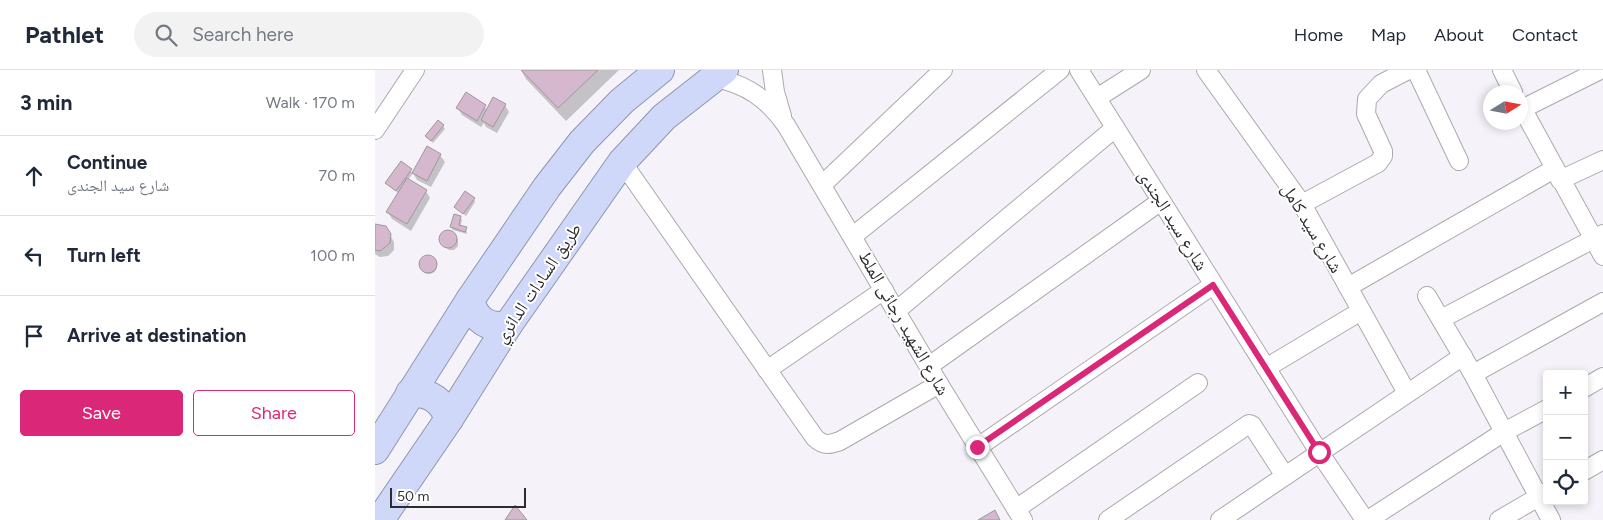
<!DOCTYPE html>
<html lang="en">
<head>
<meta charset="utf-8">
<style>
  body { margin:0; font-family:Figtree,"Noto Naskh Arabic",sans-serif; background:#f2f2f3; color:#1f2937 }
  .controls { position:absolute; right:15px; bottom:15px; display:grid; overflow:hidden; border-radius:5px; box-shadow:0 2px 8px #0003 }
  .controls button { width:45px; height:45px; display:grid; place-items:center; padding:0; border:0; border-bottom:1px solid #e0e1e3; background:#fff; color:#1f2937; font:25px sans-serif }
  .compass { position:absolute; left:1108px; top:15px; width:45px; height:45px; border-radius:50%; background:#fff; box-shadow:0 2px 8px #0003; rotate:79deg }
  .scale { position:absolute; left:15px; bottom:12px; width:136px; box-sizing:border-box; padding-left:5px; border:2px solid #2c2b2d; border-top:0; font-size:14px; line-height:18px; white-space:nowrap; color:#2c2b2d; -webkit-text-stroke:4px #fff; paint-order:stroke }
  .stop { position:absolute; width:15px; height:15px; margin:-11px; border:4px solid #db2777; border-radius:50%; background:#fff }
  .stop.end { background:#db2777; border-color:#fff; box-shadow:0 1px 5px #0008 }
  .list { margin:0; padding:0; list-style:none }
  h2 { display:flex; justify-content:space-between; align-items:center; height:65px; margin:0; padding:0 20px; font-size:21px }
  h2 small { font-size:16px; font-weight:400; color:#747a83 }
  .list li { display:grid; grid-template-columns:32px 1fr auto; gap:15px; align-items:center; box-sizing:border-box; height:80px; padding:0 20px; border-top:1px solid #e0e1e3 }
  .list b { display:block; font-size:19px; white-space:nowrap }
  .list p { margin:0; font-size:16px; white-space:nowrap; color:#747a83 }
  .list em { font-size:16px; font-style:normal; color:#747a83 }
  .actions { display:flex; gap:10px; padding:15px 20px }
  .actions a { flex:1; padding:11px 0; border:1px solid #db2777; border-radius:5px; text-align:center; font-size:18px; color:#db2777 }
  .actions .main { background:#db2777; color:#fff }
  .icon { flex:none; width:28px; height:28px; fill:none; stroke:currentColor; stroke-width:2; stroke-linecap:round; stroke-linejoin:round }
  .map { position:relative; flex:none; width:1228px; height:450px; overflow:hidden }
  header { display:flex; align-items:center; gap:30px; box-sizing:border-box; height:70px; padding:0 25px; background:#fff; border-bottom:1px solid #e0e1e3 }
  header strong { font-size:24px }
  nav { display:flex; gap:28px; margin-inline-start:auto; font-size:18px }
  .search { width:350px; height:45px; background:#f2f2f3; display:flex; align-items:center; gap:12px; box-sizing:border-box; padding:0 18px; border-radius:28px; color:#747a83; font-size:19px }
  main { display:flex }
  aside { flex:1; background:#fff }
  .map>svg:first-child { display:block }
</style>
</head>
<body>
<header>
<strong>Pathlet</strong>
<div class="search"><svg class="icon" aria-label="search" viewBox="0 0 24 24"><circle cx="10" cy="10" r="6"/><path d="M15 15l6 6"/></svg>Search here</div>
<nav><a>Home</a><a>Map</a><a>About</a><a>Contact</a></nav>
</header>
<main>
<aside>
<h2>3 min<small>Walk · 170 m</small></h2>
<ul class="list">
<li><svg class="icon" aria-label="ahead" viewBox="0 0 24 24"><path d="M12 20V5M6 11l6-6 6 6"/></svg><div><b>Continue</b><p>شارع سيد الجندى</p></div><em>70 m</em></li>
<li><svg class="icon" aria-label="left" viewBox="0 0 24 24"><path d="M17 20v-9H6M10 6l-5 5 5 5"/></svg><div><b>Turn left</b></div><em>100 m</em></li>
<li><svg class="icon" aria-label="arrive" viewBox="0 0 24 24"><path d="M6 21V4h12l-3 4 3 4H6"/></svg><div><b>Arrive at destination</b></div></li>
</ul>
<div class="actions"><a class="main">Save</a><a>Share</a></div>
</aside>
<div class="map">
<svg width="1228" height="450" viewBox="0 0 1228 450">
  <rect width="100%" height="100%" fill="#f5f3f9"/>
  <g fill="#0003">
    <polygon points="146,0 244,0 191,51 151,9"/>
    <polygon points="91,24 113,40 130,35 134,42 122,63 111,57 109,53 106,57 87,45 83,38"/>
    <polygon points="68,56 70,59 58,73 51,66"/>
    <polygon points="52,78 65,85 70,92 56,117 42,110 38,103 33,110 51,121 55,128 36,161 17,149 13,142 24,124 12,113 27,93 38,103"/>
    <polygon points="99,129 100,132 91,146 80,137"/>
    <polygon points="85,147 87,150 85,157 91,158 92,164 78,160 76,157"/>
    <polygon points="0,157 15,165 19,172 19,180 13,186 5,187 0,184"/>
    <polygon points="72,161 83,169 83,176 79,180 74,180 67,174 66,166"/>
    <circle cx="54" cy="196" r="8"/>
  </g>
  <g fill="#d5b8cd" stroke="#9d989c">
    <polygon points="146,0 223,0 183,38"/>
    <polygon points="91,22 111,35 102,51 81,38"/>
    <polygon points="118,27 131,34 118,57 106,50"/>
    <polygon points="63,50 69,55 56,71 50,66"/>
    <polygon points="52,76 66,84 52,111 37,103"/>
    <polygon points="26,91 37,99 21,121 10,113"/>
    <polygon points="32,108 52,120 32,154 11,142"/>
    <polygon points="90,121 100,128 88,144 79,137"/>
    <polygon points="79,144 86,146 84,155 92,157 90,162 75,157"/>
    <polygon points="0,154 11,156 16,164 15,173 5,181 0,180"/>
    <circle cx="73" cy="169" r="9"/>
    <circle cx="53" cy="194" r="9"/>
    <polygon points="140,435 152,450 130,450"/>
    <polygon points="620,440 625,450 603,450"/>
  </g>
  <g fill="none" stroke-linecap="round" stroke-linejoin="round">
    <defs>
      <g id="minor">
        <polyline points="397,0 400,22 407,46"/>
        <polyline points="704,0 944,382 990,450"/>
        <polyline points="831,0 927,134 1032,323"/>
        <polyline points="1041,0 1084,91"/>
        <polyline points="1127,0 1138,22"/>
        <path d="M340,8C371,14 393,29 411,55L564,314L648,450"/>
        <polyline points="722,28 766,0"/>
        <polyline points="1146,36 1228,186"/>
        <polyline points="1147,39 1225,0"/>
        <polyline points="0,60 40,0"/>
        <path d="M247,92L440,368C449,376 454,375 465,371L564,314"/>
        <polyline points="1185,110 1228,90"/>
        <polyline points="447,115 568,0"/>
        <polyline points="927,134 1003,93 1008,86 1008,81 991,44 992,29 1006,14 1033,0"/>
        <polyline points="478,166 685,0"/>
        <polyline points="973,217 1179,99"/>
        <polyline points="1052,226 1098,304 1176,450"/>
        <polyline points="521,241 740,58"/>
        <polyline points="1066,249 1228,164"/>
        <polyline points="554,296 786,131"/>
        <polyline points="891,298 986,241"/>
        <polyline points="392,300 509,220"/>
        <polyline points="1098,304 1228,232"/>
        <polyline points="1209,318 1228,307"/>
        <polyline points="603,377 838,215"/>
        <polyline points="1209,401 1228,390"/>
        <polyline points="641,439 823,313"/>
        <polyline points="733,450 874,354 877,355 910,406"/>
        <polyline points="845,450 1088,286"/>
        <polyline points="993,450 1129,362 1172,339"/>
        <polyline points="1124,450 1172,422"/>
      </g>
      <g id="trunk">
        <path d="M95,230C100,250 113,259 133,255"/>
        <path d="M35,323C55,322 67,330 74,349"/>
        <polyline points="0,380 95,230 172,117 207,72 247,31 285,0"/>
        <polyline points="5,450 74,349 133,255 247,92 289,47 349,0"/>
      </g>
    </defs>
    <use href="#minor" stroke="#aba8ae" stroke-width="20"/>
    <use href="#trunk" stroke="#8e96b0" stroke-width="30"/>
    <use href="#minor" stroke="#fff" stroke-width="18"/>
    <use href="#trunk" stroke="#cfd8f8" stroke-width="28"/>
  </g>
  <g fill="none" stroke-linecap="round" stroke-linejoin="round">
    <polyline stroke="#db2777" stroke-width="6" points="602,377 838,215 944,382"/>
  </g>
  <g text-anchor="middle" stroke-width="4" stroke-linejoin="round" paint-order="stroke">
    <g font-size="18" fill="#2c2b2d" stroke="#fff">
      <text transform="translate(798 150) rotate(58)" y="6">شارع سيد الجندى</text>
      <text transform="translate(937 158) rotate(59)" y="6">شارع سيد كامل</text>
      <text transform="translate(163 213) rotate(-56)" y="6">طريق السادات الدائري</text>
      <text transform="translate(529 253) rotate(60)" y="6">شارع الشهيد رجائى الملط</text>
    </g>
  </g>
</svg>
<div class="controls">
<button>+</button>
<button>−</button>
<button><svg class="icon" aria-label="locate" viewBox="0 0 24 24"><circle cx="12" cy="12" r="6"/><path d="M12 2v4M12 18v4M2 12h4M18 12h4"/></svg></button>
</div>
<svg class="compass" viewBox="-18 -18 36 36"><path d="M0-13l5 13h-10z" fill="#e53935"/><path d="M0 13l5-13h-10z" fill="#747a83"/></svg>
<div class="scale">50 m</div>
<div class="stop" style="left:944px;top:382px"></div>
<div class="stop end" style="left:602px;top:377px"></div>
</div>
</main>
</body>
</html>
